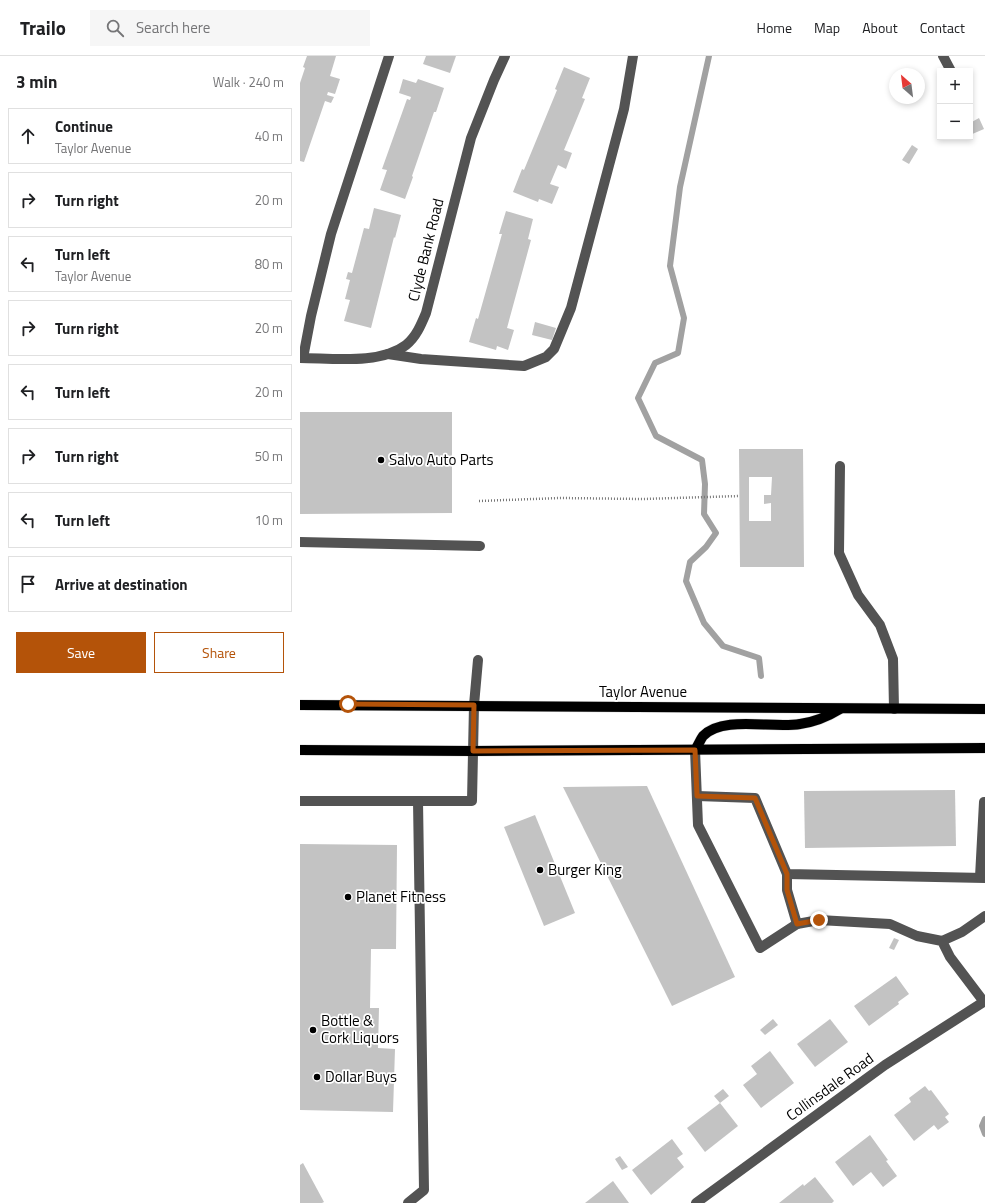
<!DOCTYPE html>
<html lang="en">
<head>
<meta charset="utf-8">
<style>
  body { margin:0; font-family:"Titillium Web",sans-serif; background:#f6f6f6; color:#202124 }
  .controls { position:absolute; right:12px; top:12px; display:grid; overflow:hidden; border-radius:0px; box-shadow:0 2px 6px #0003 }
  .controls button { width:36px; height:36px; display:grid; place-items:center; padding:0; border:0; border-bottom:1px solid #e0e0e0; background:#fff; color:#202124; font:20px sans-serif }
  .compass { position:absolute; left:589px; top:12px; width:36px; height:36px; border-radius:50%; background:#fff; box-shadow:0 2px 6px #0003; rotate:332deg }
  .stop { position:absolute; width:12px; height:12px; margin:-9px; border:3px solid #b45309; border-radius:50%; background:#fff }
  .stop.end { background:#b45309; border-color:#fff; box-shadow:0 1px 4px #0008 }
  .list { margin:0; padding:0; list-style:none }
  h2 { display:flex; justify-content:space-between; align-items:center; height:52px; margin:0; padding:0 16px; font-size:17px }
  h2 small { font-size:13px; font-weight:400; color:#757577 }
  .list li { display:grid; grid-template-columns:26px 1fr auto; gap:12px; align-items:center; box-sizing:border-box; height:56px; margin:0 8px 8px; padding:0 8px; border:1px solid #e0e0e0; border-radius:0px }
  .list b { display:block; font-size:15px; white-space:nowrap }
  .list p { margin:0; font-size:13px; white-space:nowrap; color:#757577 }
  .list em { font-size:13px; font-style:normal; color:#757577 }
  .actions { display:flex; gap:8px; padding:12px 16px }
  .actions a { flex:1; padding:9px 0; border:1px solid #b45309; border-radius:0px; text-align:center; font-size:14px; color:#b45309 }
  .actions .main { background:#b45309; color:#fff }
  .icon { flex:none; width:22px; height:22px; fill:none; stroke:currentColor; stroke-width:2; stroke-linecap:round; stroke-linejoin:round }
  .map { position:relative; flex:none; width:685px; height:1147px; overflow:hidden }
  header { display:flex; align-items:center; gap:24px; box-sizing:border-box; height:56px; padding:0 20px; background:#fff; border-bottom:1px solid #e0e0e0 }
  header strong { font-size:19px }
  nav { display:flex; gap:22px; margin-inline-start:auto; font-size:14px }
  .search { width:280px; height:36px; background:#f6f6f6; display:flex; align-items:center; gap:10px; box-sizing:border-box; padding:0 14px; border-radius:0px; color:#757577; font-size:15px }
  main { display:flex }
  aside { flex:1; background:#fff }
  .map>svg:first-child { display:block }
</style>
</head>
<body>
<header>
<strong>Trailo</strong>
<div class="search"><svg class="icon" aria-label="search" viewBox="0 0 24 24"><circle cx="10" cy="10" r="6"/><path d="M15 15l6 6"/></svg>Search here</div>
<nav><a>Home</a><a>Map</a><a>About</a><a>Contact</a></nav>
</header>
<main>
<aside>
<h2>3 min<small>Walk · 240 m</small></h2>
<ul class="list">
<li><svg class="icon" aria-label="ahead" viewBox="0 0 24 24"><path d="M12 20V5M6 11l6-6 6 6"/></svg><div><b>Continue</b><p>Taylor Avenue</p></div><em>40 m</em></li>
<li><svg class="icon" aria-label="right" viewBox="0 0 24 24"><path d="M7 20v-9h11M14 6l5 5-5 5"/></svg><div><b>Turn right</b></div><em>20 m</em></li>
<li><svg class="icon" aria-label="left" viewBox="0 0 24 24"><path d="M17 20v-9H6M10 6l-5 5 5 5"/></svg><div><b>Turn left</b><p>Taylor Avenue</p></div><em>80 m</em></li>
<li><svg class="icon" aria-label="right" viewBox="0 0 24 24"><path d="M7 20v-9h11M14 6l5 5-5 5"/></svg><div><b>Turn right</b></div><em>20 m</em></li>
<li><svg class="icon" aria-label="left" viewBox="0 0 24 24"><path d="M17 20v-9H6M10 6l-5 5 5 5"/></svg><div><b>Turn left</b></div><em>20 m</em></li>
<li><svg class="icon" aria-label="right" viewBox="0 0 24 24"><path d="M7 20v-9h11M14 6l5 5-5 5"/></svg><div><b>Turn right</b></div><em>50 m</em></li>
<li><svg class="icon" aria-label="left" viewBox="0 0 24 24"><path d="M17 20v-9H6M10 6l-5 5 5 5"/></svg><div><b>Turn left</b></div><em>10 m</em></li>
<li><svg class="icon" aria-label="arrive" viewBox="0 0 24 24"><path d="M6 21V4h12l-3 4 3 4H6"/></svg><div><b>Arrive at destination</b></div></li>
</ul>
<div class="actions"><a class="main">Save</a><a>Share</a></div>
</aside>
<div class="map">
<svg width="685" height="1147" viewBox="0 0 685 1147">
  <rect width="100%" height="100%" fill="#fff"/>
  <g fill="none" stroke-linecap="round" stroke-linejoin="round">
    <g stroke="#a1a1a1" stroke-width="6">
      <polyline points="409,0 380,131 370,210 384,262 378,297 355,307 338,342 356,380 402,404 405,428 404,458 416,477 406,491 390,506 386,525 404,567 423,590 459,602 461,620"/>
      <polyline points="685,1063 682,1070 685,1078"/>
    </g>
  </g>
  <g fill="#c3c3c3" fill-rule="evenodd">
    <polygon points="7,0 36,0 30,20 40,23 35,38 28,36 27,39 34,41 31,47 25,45 4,106 0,105 0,27 5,12 3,11"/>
    <polygon points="126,0 156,0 150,17 123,8"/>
    <polygon points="264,11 290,22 282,42 285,43 264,94 272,97 266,113 258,109 250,128 259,131 252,148 239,143 238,146 213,136 222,113 224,114 257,34 255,33"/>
    <polygon points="103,23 116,27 118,23 144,32 136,56 134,56 112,120 113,121 105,143 80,134 87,114 82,113 107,43 110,44 111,41 99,37"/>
    <polygon points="679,62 684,73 670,79 670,67"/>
    <polygon points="612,89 618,93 609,108 602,104"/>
    <polygon points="74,152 101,159 95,182 94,181 71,272 44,265 50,244 45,243 50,224 46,223 48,216 52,217 64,172 69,173"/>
    <polygon points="206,155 233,163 228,183 231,184 207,272 214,274 208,294 197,290 196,294 169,286 176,262 178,263 202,178 199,178"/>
    <polygon points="235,266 256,272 252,284 232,279"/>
    <polygon points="0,356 152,356 152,457 0,458"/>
    <path d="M439,393H503L504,511H440ZM449,421H472L471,439H464V448L471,447V465H449Z"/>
    <polygon points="347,730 435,921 372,950 263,731"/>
    <polygon points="655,734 656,790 505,792 504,735"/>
    <polygon points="235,759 275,857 244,870 204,771"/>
    <polygon points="0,788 97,789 96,893 71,893 70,952 79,952 78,992 95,993 93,1056 0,1054"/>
    <polygon points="594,882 599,884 594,894 589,892"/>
    <polygon points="596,920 609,938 598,946 599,948 569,970 554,950"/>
    <polygon points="473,963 478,969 465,979 460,974"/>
    <polygon points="530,963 548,986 515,1011 497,988"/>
    <polygon points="470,995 494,1027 461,1052 443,1029 457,1018 451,1010"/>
    <polygon points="625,1030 629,1035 631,1034 649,1058 645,1061 649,1066 638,1074 634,1069 614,1085 594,1059 611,1046 609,1042"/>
    <polygon points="423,1033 429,1040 420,1047 414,1040"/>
    <polygon points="420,1047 438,1070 405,1096 387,1072"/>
    <polygon points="570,1079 588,1104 586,1105 597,1120 583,1131 571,1116 553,1130 535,1106"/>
    <polygon points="372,1083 383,1098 377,1102 384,1111 351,1139 332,1114"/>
    <polygon points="320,1100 328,1111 322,1114 315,1103"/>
    <polygon points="3,1107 24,1146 22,1147 0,1147 0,1109"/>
    <polygon points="515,1121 534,1145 532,1147 479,1147 503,1128 504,1130"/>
    <polygon points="313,1125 329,1147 285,1147"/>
  </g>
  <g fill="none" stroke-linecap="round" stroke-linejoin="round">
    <defs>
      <g id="major">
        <polyline points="0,649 685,653"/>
        <polyline points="0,694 173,695 685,692"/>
        <path d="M395,694C398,690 400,684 403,680C423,659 473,673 500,668C515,666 527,661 540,653"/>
      </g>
    </defs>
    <use href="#major" stroke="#dbdbdb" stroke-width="11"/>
    <polyline stroke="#757575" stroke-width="2.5" stroke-dasharray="1 2" stroke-linecap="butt" points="179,445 260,442 343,443 439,440"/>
    <g stroke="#535353" stroke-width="10">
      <polyline points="643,0 651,15"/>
      <polyline points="88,298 121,303 224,310 246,301 254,293 271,252 324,53 333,0"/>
      <path d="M0,302C31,302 80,309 106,289C116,281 121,269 126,257L171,82L194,24L205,0"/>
      <polyline points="3,302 11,260 31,178 89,0"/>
      <polyline points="540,410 539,497 558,539 580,569 593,603 594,653"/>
      <polyline points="0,486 180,490"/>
      <polyline points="395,694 398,769 460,892 497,868 519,864 590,868 617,880 642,885 650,901 684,946"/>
      <polyline points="397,740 455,742 487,818 685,822"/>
      <polyline points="0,745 172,745 174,649 178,604"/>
      <polyline points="487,818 487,834 497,868"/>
      <polyline points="680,821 684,746 685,746"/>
      <polyline points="642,885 662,876 685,860"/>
      <polyline points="108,1147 124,1134 118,745"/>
      <polyline points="396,1147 585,1009 685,945"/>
    </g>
    <use href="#major" stroke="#000" stroke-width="10"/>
  </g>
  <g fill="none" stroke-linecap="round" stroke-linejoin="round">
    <polyline stroke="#b45309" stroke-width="5" points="48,648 174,649 173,695 395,694 397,740 455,742 487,818 487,834 497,868 519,864"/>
  </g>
  <g fill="#000" stroke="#fff" stroke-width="1.5">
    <circle cx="81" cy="404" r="4"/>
    <circle cx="240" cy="814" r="4"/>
    <circle cx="48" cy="841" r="4"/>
    <circle cx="13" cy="974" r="4"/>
    <circle cx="17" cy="1021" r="4"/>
  </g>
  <g text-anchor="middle" stroke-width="3.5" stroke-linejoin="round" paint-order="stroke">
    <g font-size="15" fill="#000" stroke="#fff">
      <text transform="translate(126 194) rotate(-76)" y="5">Clyde Bank Road</text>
      <text x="343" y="641">Taylor Avenue</text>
      <text transform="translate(530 1031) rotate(-36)" y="5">Collinsdale Road</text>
    </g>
    <g font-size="15" fill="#000" stroke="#fff" text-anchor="start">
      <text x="89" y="409">Salvo Auto Parts</text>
      <text x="248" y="819">Burger King</text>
      <text x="56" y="846">Planet Fitness</text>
      <text x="21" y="970">Bottle &amp;<tspan x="21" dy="17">Cork Liquors</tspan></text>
      <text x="25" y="1026">Dollar Buys</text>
    </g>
  </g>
</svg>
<div class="controls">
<button>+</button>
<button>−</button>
</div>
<svg class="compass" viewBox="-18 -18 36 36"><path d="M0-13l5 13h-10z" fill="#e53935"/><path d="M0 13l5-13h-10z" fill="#757577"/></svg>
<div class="stop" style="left:48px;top:648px"></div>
<div class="stop end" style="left:519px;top:864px"></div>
</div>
</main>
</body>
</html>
